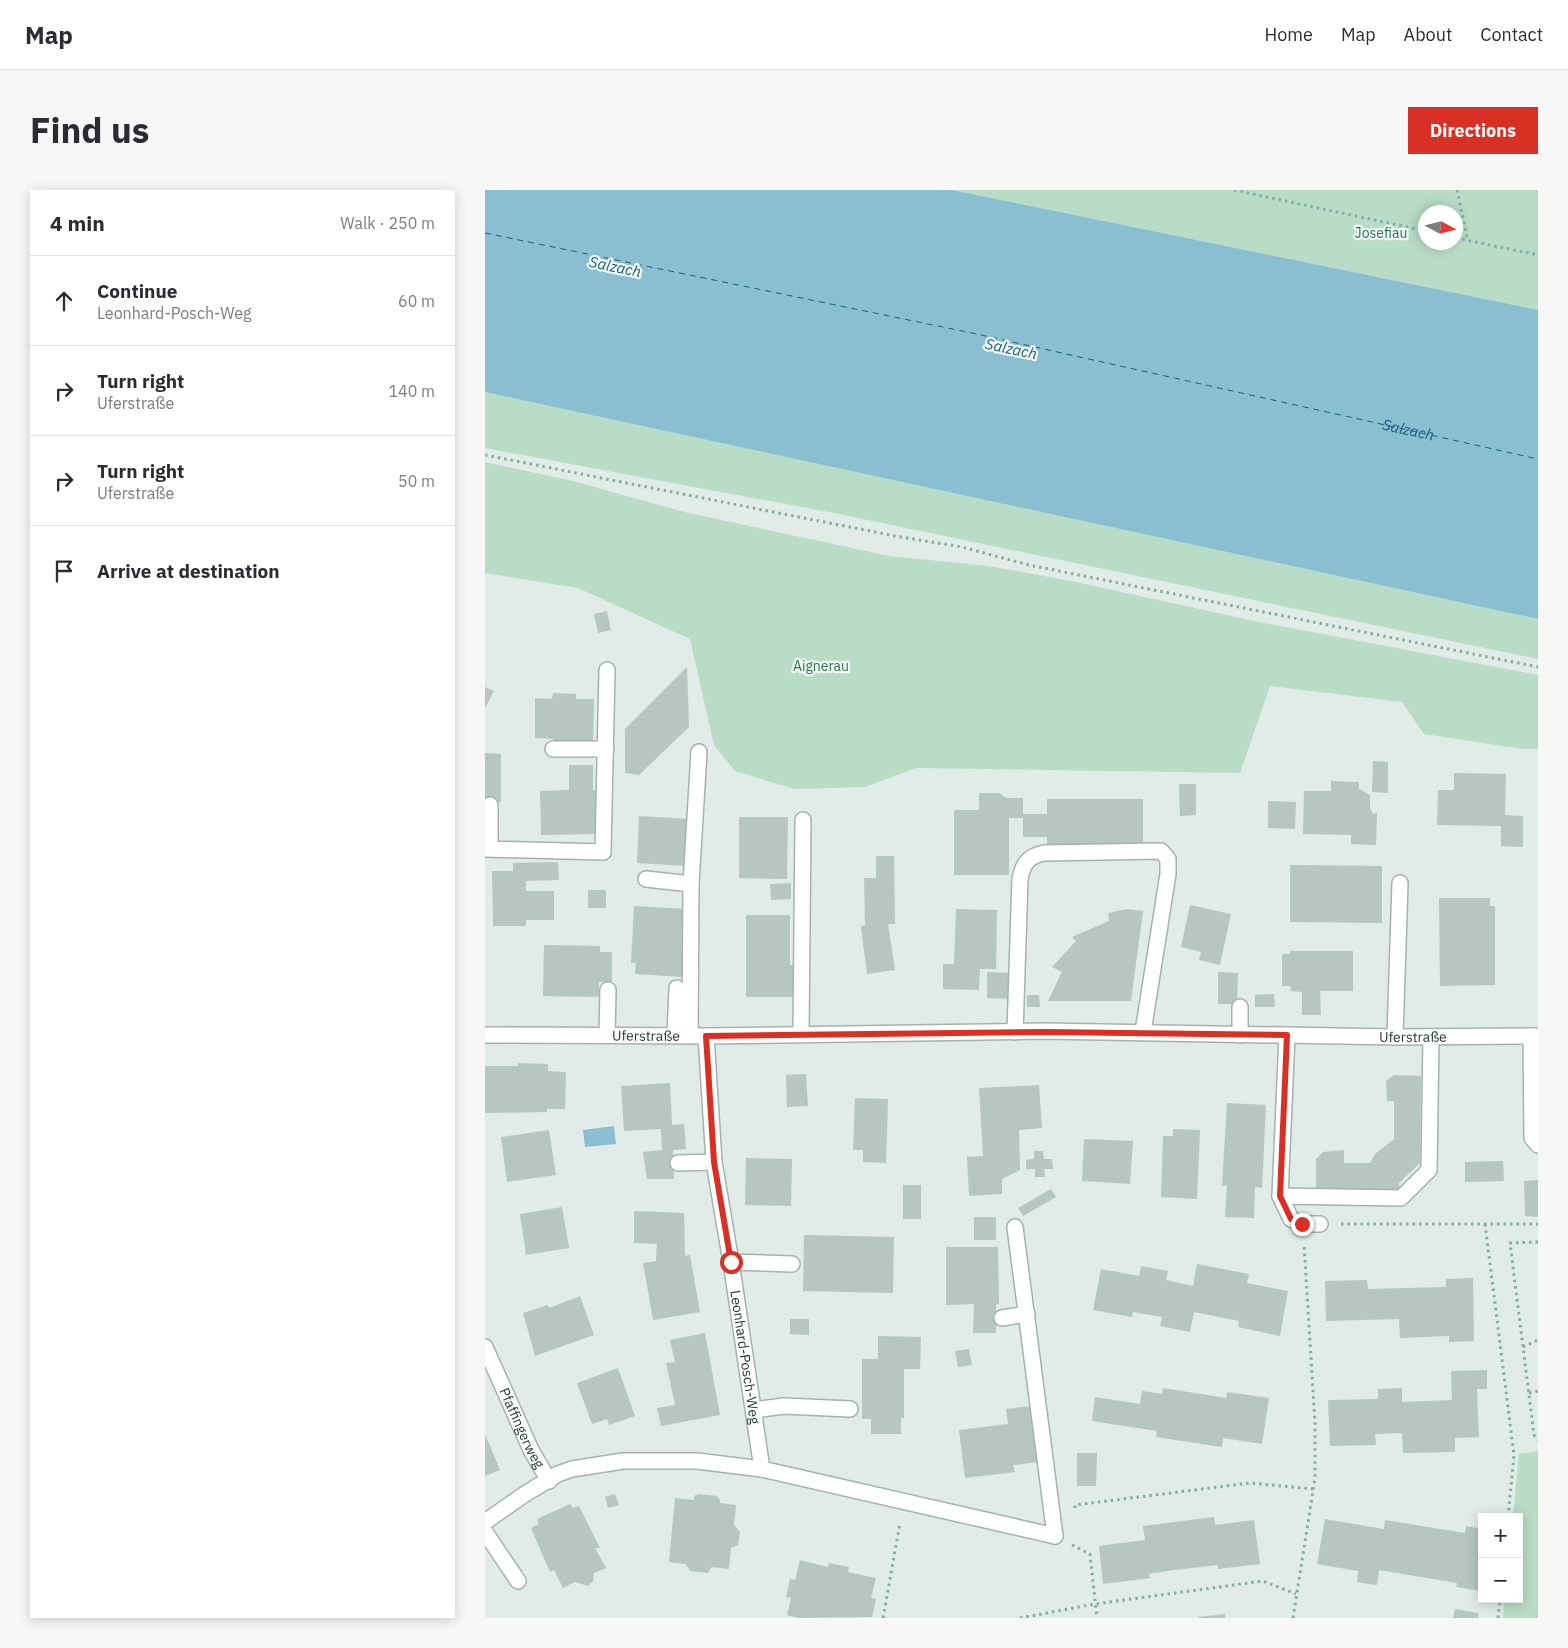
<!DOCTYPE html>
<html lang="en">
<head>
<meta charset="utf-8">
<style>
  body { margin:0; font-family:"IBM Plex Sans",sans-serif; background:#f7f7f7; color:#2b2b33 }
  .controls { position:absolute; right:15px; bottom:15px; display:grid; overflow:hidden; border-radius:0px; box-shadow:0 2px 12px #0003 }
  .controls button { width:45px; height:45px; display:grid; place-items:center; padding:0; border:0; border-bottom:1px solid #e1e1e2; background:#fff; color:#2b2b33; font:25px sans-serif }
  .compass { position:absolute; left:933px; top:15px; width:45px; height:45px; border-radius:50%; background:#fff; box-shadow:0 2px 12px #0003; rotate:97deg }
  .stop { position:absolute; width:15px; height:15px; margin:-11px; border:4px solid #d93025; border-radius:50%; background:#fff }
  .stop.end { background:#d93025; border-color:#fff; box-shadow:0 1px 5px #0008 }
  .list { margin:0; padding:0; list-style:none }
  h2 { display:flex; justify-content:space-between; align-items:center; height:65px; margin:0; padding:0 20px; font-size:21px }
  h2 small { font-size:16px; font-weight:400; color:#7c7c81 }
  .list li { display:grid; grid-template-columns:32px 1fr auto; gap:15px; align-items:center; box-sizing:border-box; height:90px; padding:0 20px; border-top:1px solid #e1e1e2 }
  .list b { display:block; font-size:19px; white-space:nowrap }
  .list p { margin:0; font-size:16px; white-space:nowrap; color:#7c7c81 }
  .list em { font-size:16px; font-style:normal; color:#7c7c81 }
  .icon { flex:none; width:28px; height:28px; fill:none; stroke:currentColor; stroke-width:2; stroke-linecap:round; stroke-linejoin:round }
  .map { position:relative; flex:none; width:1053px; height:1428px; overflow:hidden; border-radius:0px }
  header { display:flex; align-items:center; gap:30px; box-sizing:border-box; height:70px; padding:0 25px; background:#fff; border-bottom:1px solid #e1e1e2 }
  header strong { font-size:24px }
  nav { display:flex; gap:28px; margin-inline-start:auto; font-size:18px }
  .intro { display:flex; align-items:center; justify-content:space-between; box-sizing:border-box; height:120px; padding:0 30px }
  h1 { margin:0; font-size:35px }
  .button { padding:12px 22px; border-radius:0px; background:#d93025; color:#fff; font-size:18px; font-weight:700 }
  main { display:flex; gap:30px; padding:0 30px }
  aside { flex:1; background:#fff; border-radius:0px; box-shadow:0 2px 12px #0003 }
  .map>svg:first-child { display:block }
</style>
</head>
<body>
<header>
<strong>Map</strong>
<nav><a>Home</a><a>Map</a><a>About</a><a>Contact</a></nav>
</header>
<div class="intro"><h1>Find us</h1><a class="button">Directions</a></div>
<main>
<aside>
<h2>4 min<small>Walk · 250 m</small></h2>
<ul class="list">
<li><svg class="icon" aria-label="ahead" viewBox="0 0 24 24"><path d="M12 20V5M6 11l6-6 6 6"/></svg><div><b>Continue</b><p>Leonhard-Posch-Weg</p></div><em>60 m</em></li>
<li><svg class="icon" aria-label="right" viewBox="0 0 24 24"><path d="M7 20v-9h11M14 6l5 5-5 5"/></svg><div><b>Turn right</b><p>Uferstraße</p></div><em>140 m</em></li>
<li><svg class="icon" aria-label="right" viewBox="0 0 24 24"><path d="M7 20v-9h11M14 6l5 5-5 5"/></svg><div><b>Turn right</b><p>Uferstraße</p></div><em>50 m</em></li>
<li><svg class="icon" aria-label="arrive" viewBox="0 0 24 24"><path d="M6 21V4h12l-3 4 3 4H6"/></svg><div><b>Arrive at destination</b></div></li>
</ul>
</aside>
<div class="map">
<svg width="1053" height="1428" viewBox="0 0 1053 1428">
  <rect width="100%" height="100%" fill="#e1ebe7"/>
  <g fill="#b9dcc6" fill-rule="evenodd">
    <path d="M467,0H1053V120ZM941,22H971V52H941Z"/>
    <polygon points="0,202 1053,429 1053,469 349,323 0,258"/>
    <polygon points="0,272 88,291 199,322 404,366 503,376 586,391 774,432 1053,485 1053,559 1038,559 939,544 917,512 785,496 755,583 431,578 380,597 309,599 250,581 229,555 205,449 93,398 0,383"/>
    <polygon points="1053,1261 1053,1428 1018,1428 1019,1409 1034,1409 1034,1327 1028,1327 1034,1264"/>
  </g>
  <g fill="#89bfd0">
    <polygon points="0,0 467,0 1053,120 1053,429 0,202"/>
    <polygon points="129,936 131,954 100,957 98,940"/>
  </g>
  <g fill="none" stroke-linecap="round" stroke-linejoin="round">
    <path stroke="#1c5f77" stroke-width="1" stroke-dasharray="6 5" stroke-linecap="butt" id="s1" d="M0,43L487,143L1053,269"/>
  </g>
  <g fill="#b6c6c1">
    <polygon points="122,421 126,440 113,443 109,424"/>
    <polygon points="202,477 204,537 154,585 140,583 140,539"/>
    <polygon points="0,497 9,501 0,518"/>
    <polygon points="68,503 91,504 91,509 109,509 108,551 91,550 91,555 68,554 68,549 50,548 50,508 67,509"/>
    <polygon points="0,563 16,564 16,612 0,612"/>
    <polygon points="888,571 903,572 903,603 887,602"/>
    <polygon points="84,575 108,575 108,600 111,600 112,644 56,645 55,601 84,600"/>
    <polygon points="969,583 1021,584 1020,625 1038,626 1038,657 1016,656 1016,636 952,635 953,600 969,600"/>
    <polygon points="846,591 874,592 874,599 885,605 885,618 888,624 892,623 891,655 866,654 866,645 818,644 819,601 846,601"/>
    <polygon points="694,594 711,594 711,625 695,626"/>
    <polygon points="494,603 514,603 521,608 538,608 538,624 562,624 562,609 658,609 658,655 562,654 562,647 538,647 538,628 524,628 524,685 469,685 469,620 494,620"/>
    <polygon points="783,611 811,612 810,639 783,638"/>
    <polygon points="154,626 204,629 202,676 152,673"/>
    <polygon points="254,627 303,627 302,689 254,688"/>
    <polygon points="391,666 409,666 410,734 403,734 410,780 382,784 376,737 380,735 379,688 391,688"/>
    <polygon points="73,672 74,690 41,691 41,701 69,701 69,730 41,730 41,736 8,736 7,681 28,681 28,673"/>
    <polygon points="805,675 897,676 897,733 805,732"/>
    <polygon points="306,693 306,709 286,710 285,694"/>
    <rect x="103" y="700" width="18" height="18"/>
    <polygon points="954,708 1005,708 1005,716 1010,716 1010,795 955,796"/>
    <polygon points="705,715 746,724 735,775 714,770 716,762 696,757"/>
    <polygon points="149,716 201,719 197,787 150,784 151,773 146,773"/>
    <polygon points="471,719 512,720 511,779 495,779 494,800 458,799 458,774 469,774"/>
    <polygon points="642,719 658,721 646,811 563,811 577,782 567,777 591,751 587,747 624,731 623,723"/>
    <polygon points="261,725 305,725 305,775 312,775 311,807 261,807"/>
    <polygon points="59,755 115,756 115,762 127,762 127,792 114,792 114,807 58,806"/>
    <polygon points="805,761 868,761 868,801 835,801 836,825 817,825 817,802 805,801 806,796 797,796 797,764 805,764"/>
    <polygon points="502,782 526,783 526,809 502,808"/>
    <polygon points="733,782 753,783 752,814 733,814"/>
    <polygon points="789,804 790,817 770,817 770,805"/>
    <polygon points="542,805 554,805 555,817 542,817"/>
    <polygon points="33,873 63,874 63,881 81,882 80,919 62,919 62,922 0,923 0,876 33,876"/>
    <polygon points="321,884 323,916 302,917 301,885"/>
    <polygon points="909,885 936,886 935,973 914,993 914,999 831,1000 831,969 838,962 859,960 859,973 885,973 890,964 909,949 909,911 902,911 901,891"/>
    <polygon points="185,893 187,935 199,934 201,959 188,960 189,989 162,989 158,962 177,960 176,939 139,941 136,896"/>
    <polygon points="554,895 557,938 534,940 535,980 517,989 517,1004 484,1006 482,967 498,966 494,898"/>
    <polygon points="370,908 403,909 401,973 378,972 378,960 368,960"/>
    <polygon points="742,913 781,915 777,998 770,997 769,1028 740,1027 742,995 737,996"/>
    <polygon points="688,939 715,940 712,1009 676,1007 678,946 688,946"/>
    <polygon points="64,940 71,985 22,992 16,947"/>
    <polygon points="599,949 648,951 645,994 597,991"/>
    <polygon points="549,961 558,961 559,969 567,969 568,979 559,979 560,987 550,987 550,979 541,979 541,970 549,969"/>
    <polygon points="261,968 307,969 306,1016 260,1015"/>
    <polygon points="1018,971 1019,991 980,992 980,972"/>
    <polygon points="1053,990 1053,1027 1040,1026 1039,991"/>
    <rect x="418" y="995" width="18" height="34"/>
    <polygon points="566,999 571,1007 538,1026 533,1018"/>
    <polygon points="77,1017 84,1058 41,1065 35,1024"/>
    <polygon points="149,1021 199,1023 200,1066 205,1065 215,1122 168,1130 158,1073 171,1071 172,1054 149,1053"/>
    <rect x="489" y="1027" width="22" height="23"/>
    <polygon points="319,1045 409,1047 408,1103 318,1101"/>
    <polygon points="461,1057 513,1057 514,1114 511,1115 511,1143 488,1143 489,1114 461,1115"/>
    <polygon points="712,1074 764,1084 762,1093 803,1101 795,1146 753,1137 754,1131 709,1122 705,1142 675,1136 677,1127 648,1122 647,1127 608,1120 616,1079 654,1086 656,1076 683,1081 681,1090 708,1096"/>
    <polygon points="988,1088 989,1151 964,1152 964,1146 915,1148 914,1129 841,1131 840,1091 882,1090 883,1099 961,1097 961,1089"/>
    <polygon points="95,1106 109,1145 50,1166 38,1123 63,1115 64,1118"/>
    <polygon points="305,1129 324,1129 324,1145 305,1144"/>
    <polygon points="220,1143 235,1225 176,1236 172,1218 190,1215 181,1173 190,1172 185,1150"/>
    <polygon points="393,1146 436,1147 435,1179 419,1179 419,1228 416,1228 416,1244 386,1244 386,1229 377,1229 377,1169 393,1169"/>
    <polygon points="484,1159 487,1175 473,1177 470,1161"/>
    <polygon points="133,1178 150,1226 124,1235 122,1229 107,1234 92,1193"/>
    <polygon points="1002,1180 1002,1199 992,1199 994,1247 970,1248 970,1262 918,1263 917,1243 890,1244 891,1255 845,1256 843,1210 893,1209 893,1199 917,1198 917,1212 967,1210 966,1181"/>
    <polygon points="678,1198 741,1208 742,1202 784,1208 777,1254 738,1248 737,1257 671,1247 672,1241 607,1231 610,1207 655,1214 657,1201 677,1204"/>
    <polygon points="547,1216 554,1272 528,1275 530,1282 480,1288 474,1240 523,1234 521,1219"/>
    <polygon points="0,1244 15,1280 0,1286"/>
    <polygon points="592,1263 612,1263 611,1296 592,1296"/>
    <polygon points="130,1304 134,1315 123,1318 120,1307"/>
    <polygon points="213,1304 232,1306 235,1310 235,1313 251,1315 249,1335 255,1342 253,1355 246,1358 244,1379 227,1377 223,1383 205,1381 201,1374 184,1372 190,1308 209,1310 209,1306"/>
    <polygon points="85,1314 88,1318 94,1316 115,1358 110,1358 121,1378 109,1383 108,1391 103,1396 90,1392 78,1398 69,1380 65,1382 46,1338 54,1334 52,1329"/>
    <polygon points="729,1327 730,1335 769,1330 775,1374 733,1379 733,1375 689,1380 664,1384 665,1388 618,1394 614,1356 660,1350 658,1336"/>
    <polygon points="840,1329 899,1339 900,1330 980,1343 981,1336 997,1339 996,1401 971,1397 972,1393 894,1380 892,1395 878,1393 872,1392 873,1381 832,1374"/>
    <polygon points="315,1370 343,1377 344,1373 364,1377 363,1382 391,1388 386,1408 391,1409 387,1427 313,1428 302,1425 306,1408 301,1407 305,1389 310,1390"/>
    <polygon points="970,1419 994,1423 993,1428 968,1428"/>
    <polygon points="740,1424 740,1428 713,1428 713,1427"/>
  </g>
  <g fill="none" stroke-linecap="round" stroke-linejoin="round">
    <defs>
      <g id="lane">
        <polyline points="68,559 121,559"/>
        <polyline points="5,658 5,615"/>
        <polyline points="118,662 122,480"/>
        <polyline points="161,689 206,694"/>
        <polyline points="755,817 755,845"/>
        <path d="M530,842L535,689C538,674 543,666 559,663L676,661L683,669V684L658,842"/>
        <polyline points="316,844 318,630"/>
        <polyline points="122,845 123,800"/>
        <polyline points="190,845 192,798"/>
        <polyline points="205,845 206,694 214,562"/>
        <polyline points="1046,846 1047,948 1053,955"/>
        <polyline points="910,847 915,693"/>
        <polyline points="193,973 229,972"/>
        <polyline points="795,1006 916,1008 944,980 946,847"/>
        <polyline points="530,1037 570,1346"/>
        <polyline points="246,1072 307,1074"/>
        <polyline points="517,1128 542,1124"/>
        <polyline points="269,1220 299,1216 365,1219"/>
        <polyline points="0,1342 33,1391"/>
      </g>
      <g id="street">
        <polyline points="0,659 118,662"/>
        <path id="s2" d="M0,845L221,846L559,841L910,847L1053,846"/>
        <polyline points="802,845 795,1006 806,1029 817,1034 835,1034"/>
        <path id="s3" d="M221,846L229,972L246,1072L277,1279"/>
        <path id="s4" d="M0,1157L46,1260L64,1291"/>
        <polyline points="0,1332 40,1304 73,1284 87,1279 138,1271 212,1271 277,1279 570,1346"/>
      </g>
    </defs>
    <use href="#lane" stroke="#a4b3af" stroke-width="18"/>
    <use href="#street" stroke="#a4b3af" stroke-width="18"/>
    <g stroke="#81afa5" stroke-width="3" stroke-dasharray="2.5 4" stroke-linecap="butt">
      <polyline points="749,0 941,41"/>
      <polyline points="972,0 983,51"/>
      <polyline points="971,48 1053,65"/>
      <polyline points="0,265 410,346 477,357 544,375 1053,477"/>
      <polyline points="856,1034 1053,1034"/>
      <polyline points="1000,1034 1029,1265 1023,1327"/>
      <polyline points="1053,1052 1025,1053 1049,1245 1053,1250"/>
      <polyline points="1038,1157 1053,1150"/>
      <polyline points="1044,1203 1053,1201"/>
      <polyline points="590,1318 590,1315 765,1293 828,1299"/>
      <polyline points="587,1355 605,1364 612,1428"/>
      <polyline points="398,1428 415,1333"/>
      <polyline points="535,1428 610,1414 778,1391 811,1404"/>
      <polyline points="808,1428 830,1288 830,1233 819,1054"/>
      <polyline points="1013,1428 1015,1409"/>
    </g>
    <use href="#lane" stroke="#fff" stroke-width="15"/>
    <use href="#street" stroke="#fff" stroke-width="15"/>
  </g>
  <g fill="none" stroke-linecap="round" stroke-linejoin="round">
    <polyline stroke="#d93025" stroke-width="6" points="246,1072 229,972 221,846 559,842 802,845 795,1006 806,1029 817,1034"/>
  </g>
  <g text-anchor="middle" stroke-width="4.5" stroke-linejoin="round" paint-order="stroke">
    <g font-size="14" fill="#2c724d" stroke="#f1f8f5">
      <text x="896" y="48">Josefiau</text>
      <text x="336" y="481">Aignerau</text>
    </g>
    <g font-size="14" fill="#213c37" stroke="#f1f8f5">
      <text dy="5" stroke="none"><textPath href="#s2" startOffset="161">Uferstraße</textPath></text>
      <text dy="5" stroke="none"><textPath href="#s2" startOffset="928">Uferstraße</textPath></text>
      <text dy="5" stroke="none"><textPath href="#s3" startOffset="324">Leonhard-Posch-Weg</textPath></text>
      <text dy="5" stroke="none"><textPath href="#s4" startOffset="89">Pfaffingerweg</textPath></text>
    </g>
    <g font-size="15" font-style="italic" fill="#1c5f77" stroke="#f1f8f5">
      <text transform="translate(130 77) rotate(12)" y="5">Salzach</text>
      <text transform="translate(526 159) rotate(12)" y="5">Salzach</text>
      <text dy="5" stroke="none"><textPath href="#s1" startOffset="944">Salzach</textPath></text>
    </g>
  </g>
</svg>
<div class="controls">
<button>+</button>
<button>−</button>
</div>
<svg class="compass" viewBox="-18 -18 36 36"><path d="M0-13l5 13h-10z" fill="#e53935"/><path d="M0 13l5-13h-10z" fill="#7c7c81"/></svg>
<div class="stop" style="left:246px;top:1072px"></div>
<div class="stop end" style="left:817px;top:1034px"></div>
</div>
</main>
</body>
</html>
